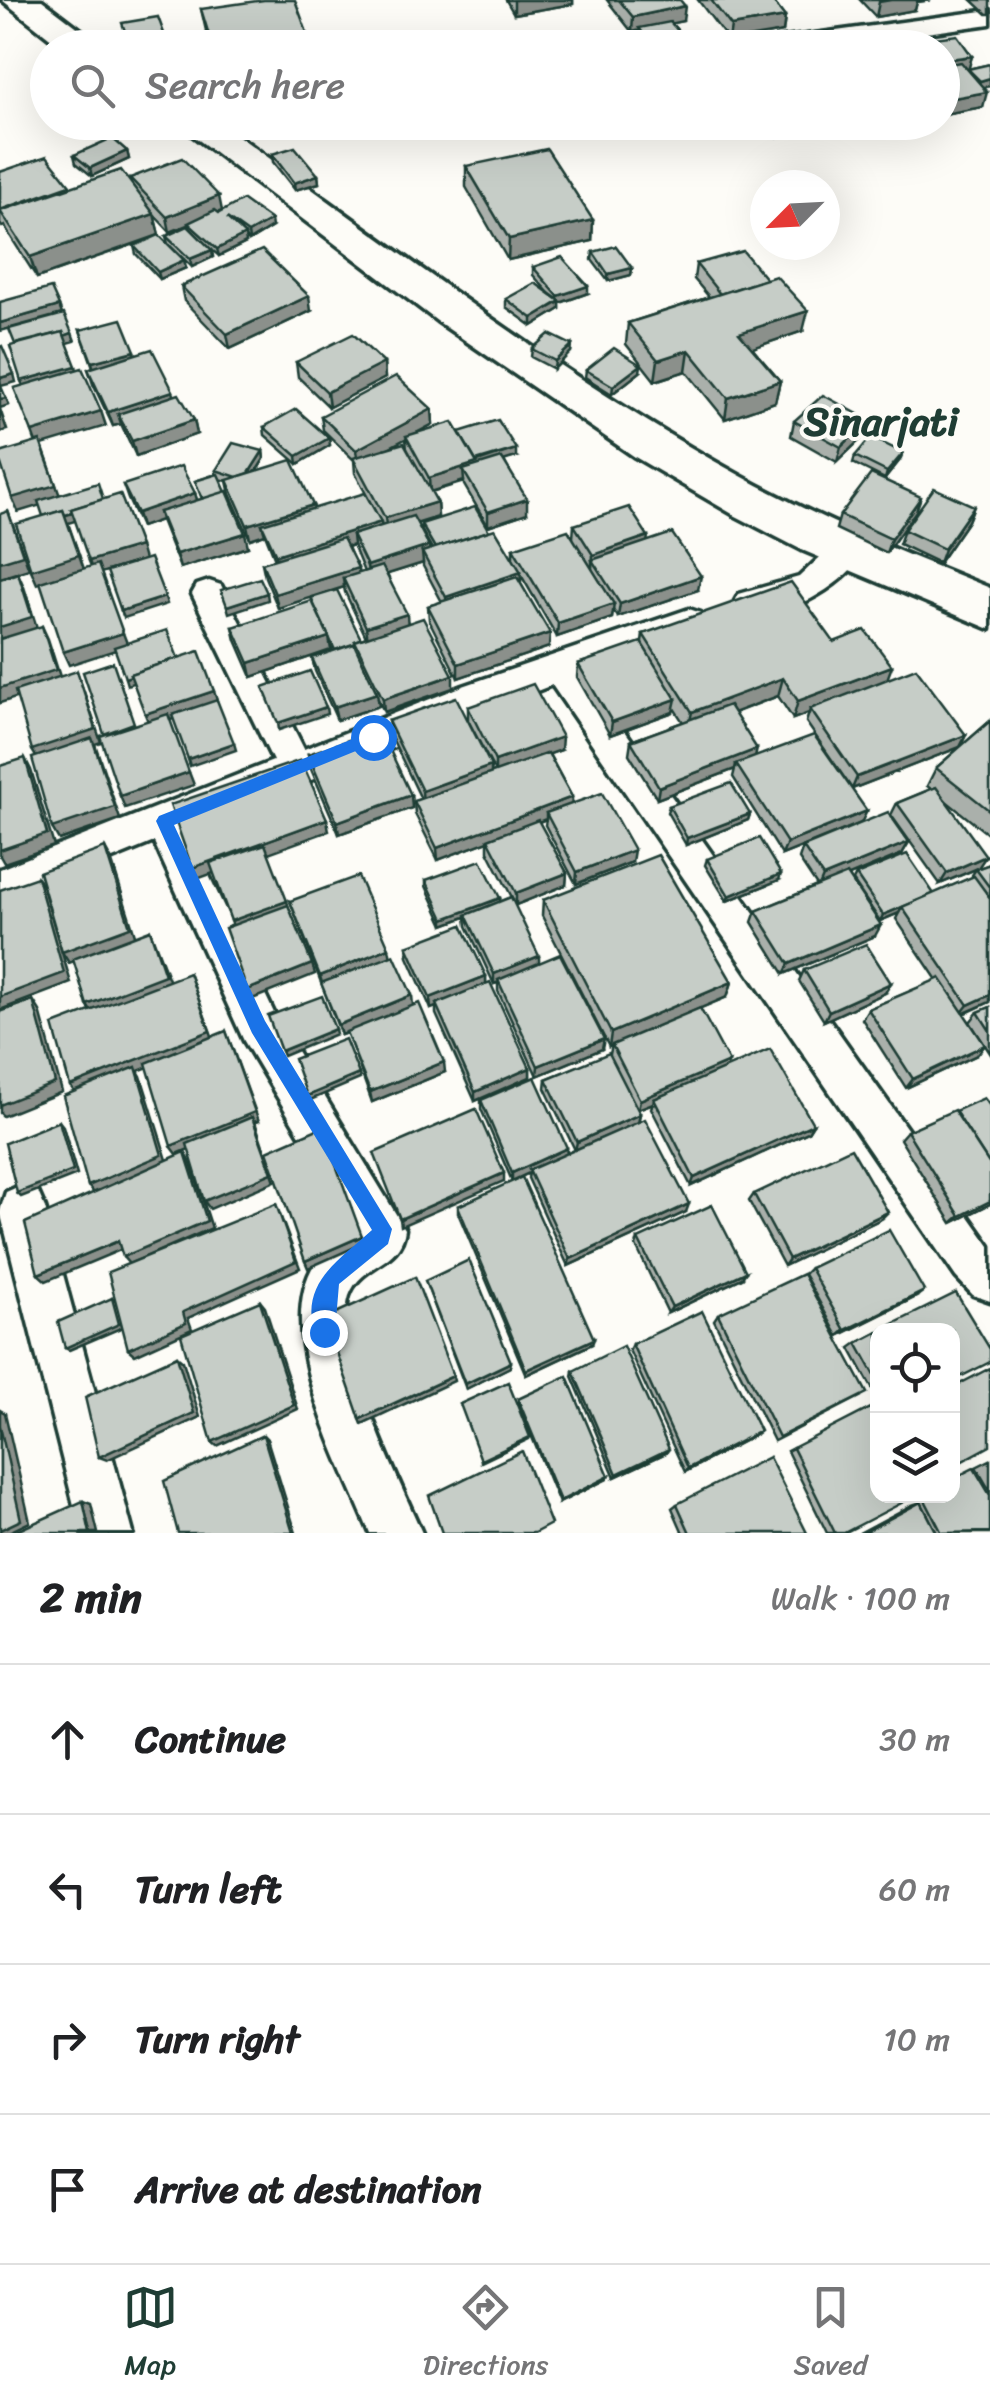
<!DOCTYPE html>
<html lang="en">
<head>
<meta charset="utf-8">
<style>
  body { margin:0; font-family:Sriracha,sans-serif; background:#f2f2f2; color:#202124 }
  .controls { position:absolute; right:30px; bottom:30px; display:grid; overflow:hidden; border-radius:20px; box-shadow:0 10px 40px #0002 }
  .controls button { width:90px; height:90px; display:grid; place-items:center; padding:0; border:0; border-bottom:2px solid #e0e0e0; background:#fff; color:#202124; font:50px sans-serif }
  .compass { position:absolute; left:750px; top:170px; width:90px; height:90px; border-radius:50%; background:#fff; box-shadow:0 10px 40px #0002; rotate:246deg }
  .stop { position:absolute; width:30px; height:30px; margin:-22px; border:8px solid #1a73e8; border-radius:50%; background:#fff }
  .stop.end { background:#1a73e8; border-color:#fff; box-shadow:0 2px 10px #0008 }
  .list { margin:0; padding:0; list-style:none }
  h2 { display:flex; justify-content:space-between; align-items:center; height:130px; margin:0; padding:0 40px; font-size:42px }
  h2 small { font-size:32px; font-weight:400; color:#757577 }
  .list li { display:grid; grid-template-columns:65px 1fr auto; gap:30px; align-items:center; box-sizing:border-box; height:150px; padding:0 40px; border-top:2px solid #e0e0e0 }
  .list b { display:block; font-size:38px; white-space:nowrap }
  .list em { font-size:32px; font-style:normal; color:#757577 }
  .icon { flex:none; width:55px; height:55px; fill:none; stroke:currentColor; stroke-width:2; stroke-linecap:round; stroke-linejoin:round }
  .map { position:relative; flex:none; width:990px; height:1533px; overflow:hidden }
  .search { position:absolute; background:#fff; box-shadow:0 10px 40px #0002; left:30px; right:30px; top:30px; height:110px; display:flex; align-items:center; gap:25px; box-sizing:border-box; padding:0 35px; border-radius:55px; color:#757577; font-size:38px }
  .sheet { height:730px; background:#fff }
  nav { display:flex; justify-content:space-around; align-items:center; box-sizing:border-box; height:140px; border-top:2px solid #e0e0e0; background:#fff; font-size:28px; color:#757577 }
  nav a { display:grid; justify-items:center; gap:5px }
  nav .on { color:#1f3d34 }
  .map>svg:first-child { display:block }
</style>
</head>
<body>
<div class="map">
<svg width="990" height="1533" viewBox="0 0 990 1533">
  <rect width="100%" height="100%" fill="#fdfcf7"/>
  <filter id="ink" filterUnits="userSpaceOnUse"><feTurbulence type="fractalNoise" baseFrequency=".01" numOctaves="2"/><feDisplacementMap in="SourceGraphic" scale="20" xChannelSelector="R" yChannelSelector="G"/><feConvolveMatrix kernelMatrix="1 2 1 2 8 2 1 2 1" color-interpolation-filters="sRGB"/></filter>
  <g filter="url(#ink)">
    <g fill="none" stroke-linecap="round" stroke-linejoin="round">
      <defs>
        <g id="street">
          <polygon points="990,10 990,24 820,48 751,48 763,41"/>
          <path d="M847,539L859,543L864,552C845,587 777,625 739,612L734,603L739,594L799,577L835,543Z"/>
          <path d="M209,581L221,585L304,749L463,686L689,609L701,613L706,623L701,633L584,673L990,1246V1301L973,1295L956,1277L552,685L187,829L274,1013L405,1229C401,1264 365,1263 351,1291C327,1337 402,1486 422,1533H370C342,1464 271,1334 315,1263C324,1247 341,1237 355,1227L244,1041L154,842L0,905V869L273,761L192,594L197,585Z"/>
          <polygon points="22,1185 38,1192 45,1208 133,1533 81,1533 0,1211 6,1192"/>
        </g>
        <g id="highway">
          <polygon points="2,0 42,0 105,48 63,48"/>
          <path d="M175,122H219C390,244 557,375 741,476C821,520 905,554 990,588V629L802,550L736,516L635,457L437,321Z"/>
        </g>
      </defs>
      <use href="#street" stroke="#1f3d34" stroke-width="7"/>
      <use href="#highway" stroke="#1f3d34" stroke-width="7"/>
      <use href="#street" fill="#fdfcf7" fill-rule="evenodd"/>
      <use href="#highway" fill="#fdfcf7" fill-rule="evenodd"/>
    </g>
    <g fill="#aab0ab" stroke="#1f3d34" stroke-width="2.5" fill-rule="evenodd">
      <polygon points="506,0 573,0 573,4 514,14"/>
      <polygon points="607,0 680,0 683,21 671,23 689,43 688,48 648,48 638,36 639,30 632,32"/>
      <polygon points="698,0 772,0 785,17 783,32 729,41"/>
      <polygon points="860,0 931,0 917,2 915,10 876,17"/>
      <polygon points="972,0 990,0 990,14 987,14"/>
      <polygon points="201,9 309,38 310,48 210,48"/>
      <polygon points="942,48 972,56 968,69 990,64 990,86 983,87 983,107 944,114 942,113"/>
      <polygon points="770,122 818,122 817,131 779,137"/>
      <polygon points="127,151 129,159 92,176 76,163 74,155"/>
      <polygon points="272,154 318,175 319,183 295,190 273,162"/>
      <polygon points="466,166 593,220 592,241 508,260 466,187"/>
      <polygon points="0,172 70,185 71,187 132,185 130,178 272,227 249,241 245,238 246,243 219,256 212,250 213,257 192,267 168,244 166,236 190,228 189,224 170,232 154,215 159,235 186,268 160,279 136,254 134,246 155,237 37,278 7,231 5,226 2,227 0,224"/>
      <polygon points="593,252 632,268 631,275 608,281 592,260"/>
      <polygon points="696,264 803,331 752,348 780,381 775,402 725,419 686,371 655,381 626,344 628,323 709,297 694,279"/>
      <polygon points="533,267 588,293 560,303 560,309 532,326 506,307 506,299 549,293 533,275"/>
      <polygon points="181,286 311,311 230,349 184,301"/>
      <polygon points="80,330 136,354 174,395 194,420 197,434 136,456 121,424 113,426 93,384 88,369 93,367"/>
      <polygon points="572,345 571,352 554,369 531,357 532,349"/>
      <polygon points="296,362 384,363 385,378 329,407 298,377"/>
      <polygon points="586,370 640,372 612,394 585,377"/>
      <path d="M432,409L433,424L414,434L459,432L516,457L504,460L527,513L488,526L464,485V482L431,492L437,502L438,517L417,523L430,550L432,549L422,531L421,524L489,531L513,559V548L573,538L574,525L647,542L698,590L618,617L613,610L612,618L557,637L521,575V584L549,647L458,678L429,620L428,606L442,602L423,566V563L387,574L408,623L453,688L384,712L378,699L379,706L337,720L315,671L312,658L333,651L330,645L331,650L252,677L236,640L233,627L361,639L366,637L345,592L344,587L278,608L265,577L262,563L275,559L265,534L250,539L230,494L227,481L220,479L248,547L180,568L161,520L141,527L128,499L123,485L195,493L197,500L202,499L195,481L216,474V470L263,451L264,459L257,471L313,505L314,508L377,515L355,473L354,460L323,430L321,416ZM406,438L407,450L388,448ZM353,545L364,572L358,573L348,547Z"/>
      <polygon points="869,420 865,435 837,462 791,436 794,421"/>
      <polygon points="264,427 329,438 330,445 298,464 265,435"/>
      <polygon points="855,456 900,460 885,479 853,463"/>
      <polygon points="974,506 968,521 939,563 899,544 904,530"/>
      <polygon points="916,511 886,553 836,529 840,515"/>
      <polygon points="643,634 834,642 966,735 960,747 852,789 806,722 809,713 793,719 778,696 734,713 755,757 861,823 909,842 902,854 849,876 875,936 784,974 752,922 756,911 817,886 799,859 803,847 844,830 782,855 733,777 735,769 657,799 629,754 631,741 683,722 674,708 673,712 610,735 577,677 578,664 642,643"/>
      <polygon points="468,707 561,750 549,754 572,797 572,804 632,862 576,884 545,825 546,819 539,822 567,873 566,885 516,905 488,851 488,841 438,860 415,814 414,801 421,799 390,734 388,721 491,773 495,772 468,720"/>
      <polygon points="990,721 990,836 945,800 978,868 940,884 891,815 897,803 931,789 927,786 936,768"/>
      <polygon points="308,754 411,795 412,808 339,834 310,767"/>
      <polygon points="669,806 750,814 748,820 686,845 667,812"/>
      <polygon points="707,859 779,880 727,901 705,865"/>
      <polygon points="990,864 990,1002 964,1014 985,1045 977,1055 906,1088 862,1019 868,1009 937,980 896,919 899,913 880,921 853,881 856,875 934,894 973,877 972,875 976,869"/>
      <polygon points="426,880 500,898 500,901 539,963 602,1049 537,1076 498,991 498,983 494,984 467,926 466,917 444,925 426,886"/>
      <polygon points="543,900 732,982 727,997 700,1008 727,1067 813,1124 808,1132 691,1186 651,1108 653,1103 638,1109 640,1114 638,1122 686,1212 568,1266 528,1178 529,1173 512,1181 481,1109 481,1100 567,1148 567,1154 575,1150 545,1088 546,1079 610,1054 612,1045 609,1047 542,916"/>
      <polygon points="290,901 390,956 445,1072 372,1102 347,1033 341,1035"/>
      <polygon points="407,946 486,976 486,983 530,1068 530,1077 475,1101 436,1014 436,1007 431,1009 408,957"/>
      <polygon points="804,970 885,993 824,1021 799,981"/>
      <polygon points="990,1007 990,1053 970,1022 978,1012"/>
      <polygon points="990,1101 990,1204 952,1223 900,1139 907,1131 955,1111 988,1103"/>
      <polygon points="754,1194 881,1219 784,1266 749,1201"/>
      <polygon points="458,1206 592,1344 526,1375 458,1213"/>
      <polygon points="638,1239 742,1278 668,1313 636,1246"/>
      <polygon points="810,1268 916,1297 838,1336 804,1274"/>
      <polygon points="425,1281 510,1367 466,1389"/>
      <polygon points="718,1314 860,1397 774,1441 714,1320"/>
      <polygon points="878,1332 878,1399 850,1348 857,1343"/>
      <polygon points="632,1344 755,1435 685,1472 629,1350"/>
      <polygon points="573,1371 666,1453 615,1477 572,1376"/>
      <polygon points="518,1399 609,1476 607,1479 559,1503 518,1403"/>
      <polygon points="793,1448 844,1533 827,1533 787,1451"/>
      <polygon points="990,1460 990,1491 976,1467"/>
      <polygon points="918,1496 952,1496 988,1533 859,1533 912,1505 921,1502 933,1525"/>
      <polygon points="677,1504 807,1533 683,1533 672,1508"/>
    </g>
    <g fill="#8b908b" stroke="#1f3d34" stroke-width="2.5">
      <polygon points="514,0 573,0 573,4 514,14"/>
      <polygon points="891,0 931,0 917,2 915,10 876,17 879,2"/>
      <polygon points="685,6 683,21 632,32 633,17"/>
      <polygon points="785,17 783,32 729,41 731,26"/>
      <polygon points="309,38 310,48 241,48"/>
      <polygon points="972,56 968,71 942,74 942,60"/>
      <polygon points="990,78 990,86 977,88 980,81"/>
      <polygon points="987,92 983,107 944,114 948,99"/>
      <polygon points="818,123 817,131 779,137 781,129"/>
      <polygon points="127,151 129,159 92,176 90,168"/>
      <polygon points="318,175 319,183 295,190 294,183"/>
      <polygon points="219,196 222,211 170,232 167,217"/>
      <polygon points="154,214 159,235 37,278 30,257"/>
      <polygon points="271,220 272,227 249,241 248,233"/>
      <polygon points="593,220 592,241 508,260 509,239"/>
      <polygon points="245,235 246,243 219,256 217,249"/>
      <polygon points="212,250 213,257 192,267 190,259"/>
      <polygon points="184,260 186,268 160,279 158,272"/>
      <polygon points="632,268 631,275 608,281 608,274"/>
      <polygon points="588,286 588,293 560,303 560,309 532,326 532,318 558,303 558,296"/>
      <polygon points="309,296 311,311 230,349 227,334"/>
      <polygon points="59,306 62,314 0,331 0,323"/>
      <polygon points="808,311 803,331 735,354 739,333"/>
      <polygon points="72,333 75,341 20,357 17,349"/>
      <polygon points="572,345 571,352 554,369 555,361"/>
      <polygon points="689,350 686,371 655,381 658,360"/>
      <polygon points="135,351 137,359 94,370 92,362"/>
      <polygon points="384,363 385,378 329,407 327,392"/>
      <polygon points="641,365 640,372 612,394 613,386"/>
      <polygon points="76,366 80,381 27,395 21,381"/>
      <polygon points="14,374 16,382 1,386 0,378"/>
      <polygon points="780,381 775,402 725,419 728,398"/>
      <polygon points="173,391 177,406 118,414 121,424 113,426 108,412"/>
      <polygon points="6,398 9,405 0,408 0,399"/>
      <polygon points="0,409 7,430 0,432"/>
      <polygon points="432,409 433,424 358,464 356,450"/>
      <polygon points="101,411 106,426 42,445 61,499 18,512 12,498 37,446 32,432"/>
      <polygon points="194,420 197,434 136,456 132,441"/>
      <polygon points="869,420 865,435 837,462 841,447"/>
      <polygon points="329,438 330,445 298,464 297,456"/>
      <polygon points="516,449 516,457 477,469 463,470 464,481 430,492 429,478"/>
      <polygon points="263,451 264,459 247,486 245,479"/>
      <polygon points="903,453 900,460 885,479 887,472"/>
      <polygon points="195,493 199,507 159,512 161,520 141,527 137,513"/>
      <polygon points="921,497 916,511 886,553 891,539"/>
      <polygon points="527,499 527,513 488,526 488,512"/>
      <polygon points="437,502 438,517 387,533 385,518"/>
      <polygon points="105,504 107,511 68,523 84,569 37,584 31,570 45,521"/>
      <polygon points="313,505 316,519 262,524 265,534 250,539 247,525"/>
      <polygon points="974,506 968,521 939,563 944,549"/>
      <polygon points="8,511 29,569 0,578 0,562"/>
      <polygon points="381,522 383,536 352,535 353,545 279,569 276,555"/>
      <polygon points="245,533 248,547 180,568 176,554"/>
      <polygon points="648,536 646,550 592,560 592,569 593,555"/>
      <polygon points="140,546 144,560 94,575 89,561"/>
      <polygon points="429,546 430,560 422,552 423,563 369,580 367,566"/>
      <polygon points="358,568 359,582 343,578 344,587 278,608 275,594"/>
      <polygon points="521,572 520,586 447,611 446,597"/>
      <polygon points="18,573 24,587 38,631 0,643 0,627"/>
      <polygon points="701,576 698,590 618,617 620,604"/>
      <polygon points="267,593 268,600 229,613 227,606"/>
      <polygon points="165,597 167,604 124,618 121,611"/>
      <polygon points="614,604 612,618 557,637 558,623"/>
      <polygon points="407,614 408,628 368,640 366,627"/>
      <polygon points="42,626 48,639 62,683 0,703 0,688"/>
      <polygon points="123,633 128,646 69,665 63,652"/>
      <polygon points="550,633 549,647 458,678 458,664"/>
      <polygon points="329,637 331,650 252,677 249,663"/>
      <polygon points="178,660 181,667 127,685 125,678"/>
      <polygon points="892,666 885,685 810,709 809,713 793,719 798,701"/>
      <polygon points="77,671 101,742 95,744 120,819 59,840 52,828 39,762 32,750"/>
      <polygon points="453,675 453,688 384,712 383,699"/>
      <polygon points="783,678 778,696 688,730 692,712"/>
      <polygon points="214,691 218,704 150,727 145,714"/>
      <polygon points="377,693 379,706 337,720 334,707"/>
      <polygon points="676,699 673,712 610,735 612,722"/>
      <polygon points="326,707 327,714 279,730 278,723"/>
      <polygon points="966,735 960,747 852,789 857,777"/>
      <polygon points="562,737 561,750 495,774 495,761"/>
      <polygon points="234,743 236,750 190,766 188,759"/>
      <polygon points="757,749 754,762 736,764 735,769 657,799 659,787"/>
      <polygon points="25,758 31,770 54,846 4,863 0,856 0,850"/>
      <polygon points="491,766 491,779 423,803 422,791"/>
      <polygon points="189,772 194,785 125,808 120,796"/>
      <polygon points="411,795 412,808 339,834 337,822"/>
      <polygon points="572,797 571,809 546,813 546,819 438,860 437,848"/>
      <polygon points="867,811 861,823 782,855 787,843"/>
      <polygon points="750,814 748,820 686,845 687,838"/>
      <polygon points="327,819 329,831 197,879 192,868"/>
      <polygon points="909,842 902,854 818,889 823,877"/>
      <polygon points="105,848 111,859 136,938 69,963 62,952"/>
      <polygon points="634,850 632,862 576,884 577,872"/>
      <polygon points="986,856 978,868 940,884 947,873"/>
      <polygon points="567,873 566,885 516,905 516,893"/>
      <polygon points="781,874 779,880 727,901 729,896"/>
      <polygon points="37,877 43,888 71,983 0,1010 0,997"/>
      <polygon points="500,898 500,904 444,925 444,919"/>
      <polygon points="287,901 290,912 235,932 231,921"/>
      <polygon points="902,907 899,913 880,921 883,915"/>
      <polygon points="881,925 875,936 784,974 789,964"/>
      <polygon points="150,930 171,985 93,1015 87,1005"/>
      <polygon points="389,948 391,959 323,986 320,976"/>
      <polygon points="539,956 539,967 494,984 494,974"/>
      <polygon points="312,964 315,974 250,1000 247,990"/>
      <polygon points="189,973 214,1041 138,1071 141,1076 168,1163 95,1194 88,1186 77,1095 70,1086"/>
      <polygon points="486,976 486,987 431,1009 430,998"/>
      <polygon points="732,982 727,997 609,1047 611,1033"/>
      <polygon points="891,983 885,993 824,1021 829,1011"/>
      <polygon points="412,995 413,1006 341,1035 338,1025"/>
      <polygon points="990,995 990,1002 960,1015 968,1005"/>
      <polygon points="33,1000 40,1011 62,1092 3,1116 0,1113 0,1105"/>
      <polygon points="335,1029 336,1034 283,1056 281,1051"/>
      <polygon points="226,1031 259,1121 255,1122 275,1181 210,1209 204,1201 254,1122 177,1154 171,1146"/>
      <polygon points="604,1039 602,1049 537,1076 538,1066"/>
      <polygon points="985,1045 977,1055 906,1088 913,1079"/>
      <polygon points="444,1062 445,1072 372,1102 370,1092"/>
      <polygon points="729,1062 725,1071 654,1099 653,1103 638,1109 640,1100"/>
      <polygon points="530,1068 530,1077 475,1101 475,1092"/>
      <polygon points="359,1074 360,1079 308,1101 307,1096"/>
      <polygon points="640,1114 638,1123 575,1150 577,1142"/>
      <polygon points="59,1121 63,1126 77,1175 21,1197 17,1193"/>
      <polygon points="813,1124 808,1132 691,1186 694,1178"/>
      <polygon points="567,1148 566,1156 512,1181 512,1173"/>
      <polygon points="185,1152 190,1161 212,1228 129,1264 123,1257"/>
      <polygon points="504,1173 504,1181 401,1226 400,1219"/>
      <polygon points="990,1201 990,1204 952,1223 960,1216"/>
      <polygon points="276,1204 300,1268 188,1318 192,1329 135,1355 128,1349 183,1312"/>
      <polygon points="689,1204 686,1212 568,1266 570,1259"/>
      <polygon points="888,1212 881,1219 784,1266 789,1259"/>
      <polygon points="362,1236 364,1243 308,1268 305,1261"/>
      <polygon points="118,1241 125,1248 46,1281 38,1274"/>
      <polygon points="746,1272 742,1278 668,1313 672,1307"/>
      <polygon points="924,1291 916,1297 838,1336 845,1330"/>
      <polygon points="112,1298 116,1301 123,1327 69,1350 65,1348"/>
      <polygon points="260,1301 265,1307 298,1409 217,1446 212,1442"/>
      <polygon points="594,1339 592,1344 526,1375 526,1370"/>
      <polygon points="177,1356 183,1361 200,1417 107,1460 99,1457"/>
      <polygon points="511,1362 510,1367 466,1389 465,1384"/>
      <polygon points="453,1376 454,1381 362,1424 360,1419"/>
      <polygon points="0,1410 5,1413 30,1522 7,1533 0,1533"/>
      <polygon points="760,1431 755,1435 685,1472 688,1468"/>
      <polygon points="263,1435 267,1439 296,1533 293,1533"/>
      <polygon points="530,1437 529,1439 481,1462 481,1460"/>
      <polygon points="669,1449 666,1453 615,1477 617,1474"/>
      <polygon points="609,1476 607,1479 559,1503 560,1501"/>
      <polygon points="83,1501 91,1504 98,1533 90,1533"/>
    </g>
    <g fill="#c6cdc7" stroke="#1f3d34" stroke-width="2.5">
      <polygon points="264,0 295,0 309,38 241,48 213,48 201,9"/>
      <polygon points="619,0 680,0 685,6 633,17"/>
      <polygon points="711,0 772,0 785,17 731,26"/>
      <polygon points="158,17 169,47 131,48 122,23"/>
      <polygon points="670,22 689,43 669,48 655,48 639,28"/>
      <polygon points="957,35 972,56 942,60 942,48 866,47"/>
      <polygon points="854,42 859,48 821,48"/>
      <polygon points="961,62 987,92 948,99 942,93 942,65"/>
      <polygon points="990,64 990,78 980,81 968,69"/>
      <polygon points="776,122 818,122 818,123 781,129"/>
      <polygon points="112,138 127,151 90,168 74,155"/>
      <polygon points="295,147 318,175 294,183 272,154"/>
      <polygon points="547,149 593,220 509,239 466,166"/>
      <polygon points="47,156 70,185 0,210 0,172"/>
      <polygon points="182,158 219,196 167,217 130,178"/>
      <polygon points="121,170 154,214 30,257 0,211"/>
      <polygon points="243,200 271,220 248,233 227,218 245,235 217,249 188,223 215,210 219,213"/>
      <polygon points="188,226 212,250 190,259 166,236"/>
      <polygon points="159,235 184,260 158,272 134,246"/>
      <polygon points="616,246 632,268 608,274 593,252"/>
      <polygon points="262,250 309,296 227,334 181,286"/>
      <polygon points="743,251 766,279 720,294 696,264"/>
      <polygon points="562,257 588,286 558,296 533,267"/>
      <polygon points="776,276 808,311 739,333 780,381 728,398 689,350 658,360 628,323"/>
      <polygon points="535,283 560,301 532,318 506,299"/>
      <polygon points="51,288 59,306 0,323 0,302"/>
      <polygon points="64,314 72,333 64,336 63,332 15,344 9,329"/>
      <polygon points="122,319 135,351 92,362 80,330"/>
      <polygon points="63,332 76,366 21,381 10,346"/>
      <polygon points="353,334 384,363 327,392 296,362"/>
      <polygon points="549,334 572,345 555,361 532,349"/>
      <polygon points="2,346 14,374 0,378 0,347"/>
      <polygon points="614,348 641,365 613,386 586,370"/>
      <polygon points="152,349 173,391 108,412 88,369"/>
      <polygon points="82,368 101,411 32,432 14,388"/>
      <polygon points="396,376 432,409 356,450 321,416"/>
      <polygon points="0,384 6,398 0,399"/>
      <polygon points="179,394 194,420 132,441 118,414"/>
      <polygon points="823,395 869,420 841,447 794,421"/>
      <polygon points="296,409 329,438 297,456 264,427"/>
      <polygon points="498,420 516,449 476,461 459,432"/>
      <polygon points="453,422 477,463 429,478 406,436"/>
      <polygon points="871,437 903,453 887,472 855,456"/>
      <polygon points="40,441 56,485 12,498 0,461 0,453"/>
      <polygon points="233,443 263,451 249,473 237,477 216,470"/>
      <polygon points="404,443 437,502 385,518 353,458"/>
      <polygon points="502,458 527,499 488,512 463,470"/>
      <polygon points="292,460 313,505 247,525 227,480"/>
      <polygon points="181,466 195,493 137,513 123,485"/>
      <polygon points="218,474 226,492 203,499 195,481"/>
      <polygon points="871,474 921,497 891,539 840,515"/>
      <polygon points="98,483 103,499 71,509 72,513 65,515 63,510 43,516 38,501"/>
      <polygon points="934,488 974,506 944,549 904,530"/>
      <polygon points="227,491 245,533 176,554 159,512"/>
      <polygon points="365,493 381,522 276,555 262,524"/>
      <polygon points="120,494 140,546 89,561 71,509"/>
      <polygon points="475,507 489,531 435,548 421,524"/>
      <polygon points="629,507 648,536 593,555 574,525"/>
      <polygon points="63,510 79,555 31,570 16,524"/>
      <polygon points="8,511 23,555 0,562 0,514"/>
      <polygon points="413,516 429,546 367,566 352,535"/>
      <polygon points="495,529 521,572 446,597 422,552"/>
      <polygon points="568,530 614,604 558,623 513,548"/>
      <polygon points="672,533 701,576 620,604 592,560"/>
      <polygon points="343,538 358,568 275,594 262,563"/>
      <polygon points="150,558 165,597 121,611 107,571"/>
      <polygon points="98,564 123,633 63,652 40,582"/>
      <polygon points="382,566 407,614 366,627 343,578"/>
      <polygon points="18,573 32,617 0,627 0,579"/>
      <polygon points="517,577 550,633 458,664 428,606"/>
      <polygon points="260,578 267,593 227,606 221,590"/>
      <polygon points="791,582 834,642 865,630 892,666 798,701 783,678 692,712 643,634"/>
      <polygon points="337,590 361,639 355,641 356,643 335,650 311,598"/>
      <polygon points="312,601 329,637 249,663 233,627"/>
      <polygon points="423,618 453,675 383,699 355,641"/>
      <polygon points="42,626 56,670 0,688 0,639"/>
      <polygon points="167,630 178,658 130,674 131,676 125,678 114,647"/>
      <polygon points="641,642 676,699 612,722 578,664"/>
      <polygon points="354,644 377,693 334,707 312,658"/>
      <polygon points="199,651 214,691 145,714 130,674"/>
      <polygon points="113,662 134,723 104,734 83,672"/>
      <polygon points="916,668 966,735 857,777 810,709"/>
      <polygon points="77,671 96,729 32,750 15,691"/>
      <polygon points="310,671 326,707 278,723 263,687"/>
      <polygon points="533,684 562,737 495,761 468,707"/>
      <polygon points="456,697 491,766 422,791 388,721"/>
      <polygon points="217,700 234,743 188,759 172,715"/>
      <polygon points="729,705 757,749 659,787 631,741"/>
      <polygon points="168,714 189,772 120,796 100,736"/>
      <polygon points="990,721 990,811 936,768"/>
      <polygon points="380,729 411,795 337,822 308,754"/>
      <polygon points="814,735 867,811 787,843 736,764"/>
      <polygon points="92,738 115,807 52,828 32,758"/>
      <polygon points="548,753 572,797 437,848 414,801"/>
      <polygon points="25,758 47,834 0,850 0,766"/>
      <polygon points="301,760 327,819 192,868 170,805"/>
      <polygon points="731,783 750,814 687,838 669,806"/>
      <polygon points="936,787 986,856 947,873 897,803"/>
      <polygon points="602,793 634,850 577,872 546,813"/>
      <polygon points="888,812 909,842 823,877 803,847"/>
      <polygon points="538,820 567,873 516,893 488,839"/>
      <polygon points="759,838 781,874 729,896 707,859"/>
      <polygon points="265,844 287,901 231,921 210,863"/>
      <polygon points="105,848 130,927 62,952 39,872"/>
      <polygon points="907,854 934,894 883,915 856,875"/>
      <polygon points="658,855 732,982 611,1033 543,900"/>
      <polygon points="481,860 500,898 444,919 426,880"/>
      <polygon points="990,864 990,888 976,869"/>
      <polygon points="847,874 881,925 789,964 756,911"/>
      <polygon points="358,876 389,948 320,976 290,901"/>
      <polygon points="974,876 990,898 990,995 968,1005 902,907"/>
      <polygon points="37,877 64,973 0,997 0,890"/>
      <polygon points="511,897 539,956 494,974 466,915"/>
      <polygon points="288,905 312,964 247,990 225,928"/>
      <polygon points="462,925 486,976 430,998 407,946"/>
      <polygon points="150,930 165,975 87,1005 73,959"/>
      <polygon points="866,944 891,983 829,1011 804,970"/>
      <polygon points="560,954 604,1039 538,1066 498,980"/>
      <polygon points="394,955 412,995 338,1025 321,983"/>
      <polygon points="189,973 210,1031 70,1086 53,1025"/>
      <polygon points="940,978 985,1045 913,1079 868,1009"/>
      <polygon points="490,982 530,1068 475,1092 436,1004"/>
      <polygon points="322,996 335,1029 281,1051 268,1016"/>
      <polygon points="33,1000 55,1083 0,1105 0,1012"/>
      <polygon points="419,1003 444,1062 370,1092 346,1032"/>
      <polygon points="990,1007 990,1031 978,1012"/>
      <polygon points="700,1008 729,1062 640,1100 612,1045"/>
      <polygon points="226,1031 255,1112 171,1146 146,1063"/>
      <polygon points="345,1039 359,1074 307,1096 294,1059"/>
      <polygon points="770,1049 813,1124 694,1178 654,1099"/>
      <polygon points="609,1053 640,1114 577,1142 546,1079"/>
      <polygon points="136,1067 162,1155 88,1186 63,1096"/>
      <polygon points="535,1077 567,1148 512,1173 481,1100"/>
      <polygon points="984,1098 990,1106 990,1165 955,1111"/>
      <polygon points="476,1109 504,1173 400,1219 374,1153"/>
      <polygon points="954,1110 990,1165 990,1201 960,1216 907,1131"/>
      <polygon points="252,1117 272,1173 204,1201 187,1144"/>
      <polygon points="645,1119 689,1204 570,1259 529,1170"/>
      <polygon points="59,1121 73,1171 17,1193 5,1143"/>
      <polygon points="322,1127 362,1236 305,1261 267,1151"/>
      <polygon points="851,1148 888,1212 789,1259 754,1194"/>
      <polygon points="185,1152 207,1221 123,1257 118,1241 38,1274 25,1223"/>
      <polygon points="522,1177 594,1339 526,1370 458,1206"/>
      <polygon points="276,1204 296,1261 183,1312 186,1323 128,1349 108,1272"/>
      <polygon points="712,1205 746,1272 672,1307 638,1239"/>
      <polygon points="889,1230 924,1291 845,1330 810,1268"/>
      <polygon points="469,1260 511,1362 465,1384 425,1281"/>
      <polygon points="803,1274 867,1393 779,1437 718,1314"/>
      <polygon points="415,1277 453,1376 360,1419 325,1318"/>
      <polygon points="956,1293 990,1349 990,1362 952,1381 952,1330 881,1330"/>
      <polygon points="112,1298 119,1324 65,1348 58,1322"/>
      <polygon points="260,1301 294,1405 212,1442 181,1335"/>
      <polygon points="702,1311 760,1431 688,1468 632,1344"/>
      <polygon points="878,1332 878,1381 857,1343"/>
      <polygon points="623,1346 669,1449 617,1474 573,1371"/>
      <polygon points="177,1356 194,1413 99,1457 85,1397"/>
      <polygon points="990,1368 990,1446 955,1465 952,1460 952,1388"/>
      <polygon points="567,1376 609,1476 560,1501 518,1399"/>
      <polygon points="508,1382 530,1437 481,1460 460,1404"/>
      <polygon points="871,1408 878,1419 878,1496 915,1496 844,1533 835,1533 793,1448"/>
      <polygon points="0,1426 21,1520 0,1530"/>
      <polygon points="263,1435 293,1533 178,1533 164,1481"/>
      <polygon points="522,1451 551,1524 534,1533 442,1533 429,1496"/>
      <polygon points="769,1457 807,1533 690,1533 677,1504"/>
      <polygon points="974,1468 990,1495 990,1532 942,1533 923,1496 952,1496 952,1479"/>
      <polygon points="83,1501 90,1533 12,1533"/>
      <polygon points="921,1502 937,1533 863,1533"/>
    </g>
  </g>
  <path fill="#1a73e8" d="M373,731L378,733V742L174,825L265,1021L392,1229L388,1244L339,1284L335,1332L332,1339L324,1342L317,1339C296,1285 338,1261 372,1230L252,1033L156,821L159,816Z"/>
  <g text-anchor="middle" stroke-width="8" stroke-linejoin="round" paint-order="stroke">
    <g font-size="40" font-weight="bold" fill="#1f3d34" stroke="#fdfcf7">
      <text x="881" y="435">Sinarjati</text>
    </g>
  </g>
</svg>
<div class="controls">
<button><svg class="icon" aria-label="locate" viewBox="0 0 24 24"><circle cx="12" cy="12" r="6"/><path d="M12 2v4M12 18v4M2 12h4M18 12h4"/></svg></button>
<button><svg class="icon" aria-label="layers" viewBox="0 0 24 24"><path d="M12 4l9 5-9 5-9-5zM3 14l9 5 9-5"/></svg></button>
</div>
<svg class="compass" viewBox="-18 -18 36 36"><path d="M0-13l5 13h-10z" fill="#e53935"/><path d="M0 13l5-13h-10z" fill="#757577"/></svg>
<div class="stop" style="left:373px;top:737px"></div>
<div class="stop end" style="left:324px;top:1332px"></div>
<div class="search"><svg class="icon" aria-label="search" viewBox="0 0 24 24"><circle cx="10" cy="10" r="6"/><path d="M15 15l6 6"/></svg>Search here</div>
</div>
<section class="sheet">
<h2>2 min<small>Walk · 100 m</small></h2>
<ul class="list">
<li><svg class="icon" aria-label="ahead" viewBox="0 0 24 24"><path d="M12 20V5M6 11l6-6 6 6"/></svg><div><b>Continue</b></div><em>30 m</em></li>
<li><svg class="icon" aria-label="left" viewBox="0 0 24 24"><path d="M17 20v-9H6M10 6l-5 5 5 5"/></svg><div><b>Turn left</b></div><em>60 m</em></li>
<li><svg class="icon" aria-label="right" viewBox="0 0 24 24"><path d="M7 20v-9h11M14 6l5 5-5 5"/></svg><div><b>Turn right</b></div><em>10 m</em></li>
<li><svg class="icon" aria-label="arrive" viewBox="0 0 24 24"><path d="M6 21V4h12l-3 4 3 4H6"/></svg><div><b>Arrive at destination</b></div></li>
</ul>
</section>
<nav>
<a class="on"><svg class="icon" aria-label="map" viewBox="0 0 24 24"><path d="M3 6l6-2 6 2 6-2v14l-6 2-6-2-6 2zM9 4v14M15 6v14"/></svg>Map</a>
<a><svg class="icon" aria-label="directions" viewBox="0 0 24 24"><path d="M12 3l9 9-9 9-9-9zM9 14v-3h6M13 9l2 2-2 2"/></svg>Directions</a>
<a><svg class="icon" aria-label="saved" viewBox="0 0 24 24"><path d="M7 4h10v16l-5-4-5 4z"/></svg>Saved</a>
</nav>
</body>
</html>
